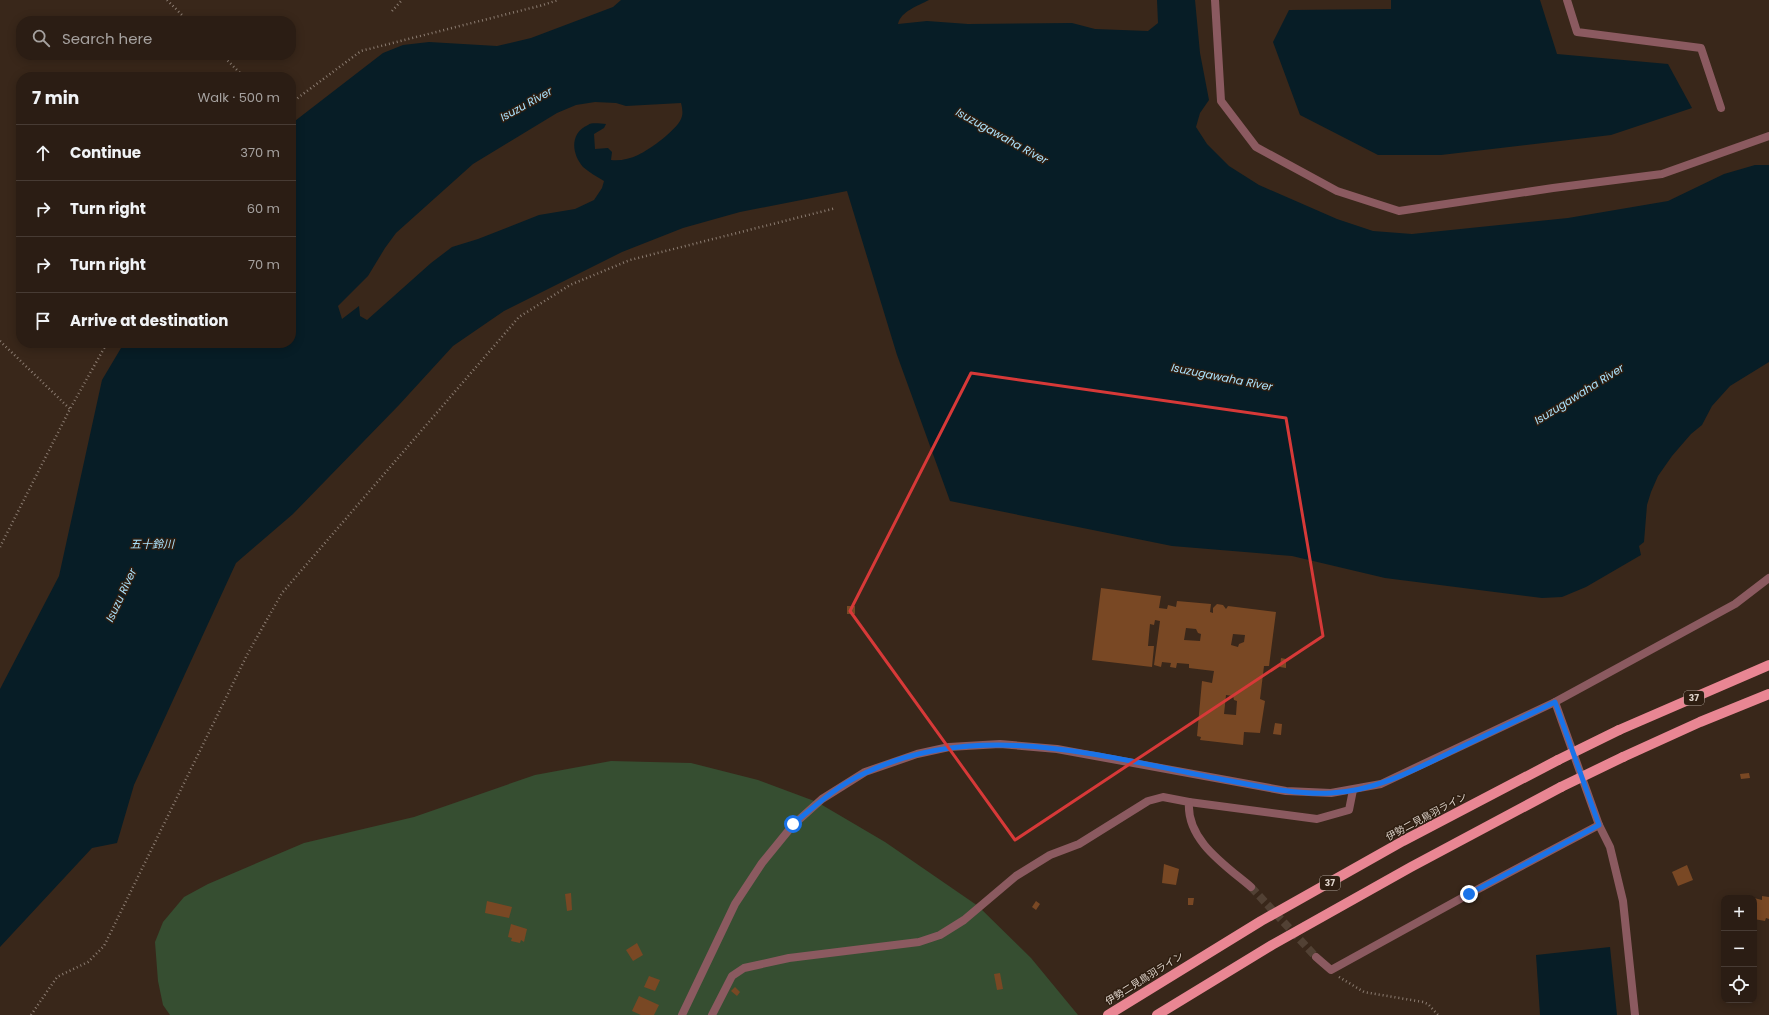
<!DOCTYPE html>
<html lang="en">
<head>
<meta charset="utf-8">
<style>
  body { margin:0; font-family:Poppins,"Noto Sans JP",sans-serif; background:#372a22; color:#f1f3f6 }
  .controls { position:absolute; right:12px; bottom:12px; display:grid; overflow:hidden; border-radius:8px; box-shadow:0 2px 10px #0003 }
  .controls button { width:36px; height:36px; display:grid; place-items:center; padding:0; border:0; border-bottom:1px solid #473b34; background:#2b1d14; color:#f1f3f6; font:20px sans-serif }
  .stop { position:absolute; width:12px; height:12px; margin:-9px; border:3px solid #1a73e8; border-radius:50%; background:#fff }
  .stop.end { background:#1a73e8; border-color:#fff; box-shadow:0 1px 4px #0008 }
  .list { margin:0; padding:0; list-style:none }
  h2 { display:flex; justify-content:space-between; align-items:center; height:52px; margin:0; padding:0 16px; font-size:17px }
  h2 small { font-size:13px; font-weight:400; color:#a6a2a0 }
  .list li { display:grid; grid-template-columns:26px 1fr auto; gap:12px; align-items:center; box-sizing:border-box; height:56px; padding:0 16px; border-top:1px solid #473b34 }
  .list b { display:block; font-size:15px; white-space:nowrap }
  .list em { font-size:13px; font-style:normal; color:#a6a2a0 }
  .icon { flex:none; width:22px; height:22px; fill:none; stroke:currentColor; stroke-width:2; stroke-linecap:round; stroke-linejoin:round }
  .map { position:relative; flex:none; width:1769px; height:1015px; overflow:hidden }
  .search { position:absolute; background:#2b1d14; box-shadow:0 2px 10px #0003; left:16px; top:16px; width:280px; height:44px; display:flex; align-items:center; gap:10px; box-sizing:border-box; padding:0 14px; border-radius:16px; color:#a6a2a0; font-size:15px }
  .panel { position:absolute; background:#2b1d14; box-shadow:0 2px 10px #0003; left:16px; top:72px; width:280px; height:276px; border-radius:16px }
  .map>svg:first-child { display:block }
</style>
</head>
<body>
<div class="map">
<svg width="1769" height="1015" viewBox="0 0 1769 1015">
  <rect width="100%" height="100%" fill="#39271a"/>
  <polygon fill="#364e31" points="611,761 691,763 758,780 817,802 885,842 978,906 1031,958 1078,1015 170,1015 163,1005 158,981 155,942 163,922 184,897 208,884 304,843 414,817 535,775"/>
  <g fill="#071d26" fill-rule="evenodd">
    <path d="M621,0H929C918,6 901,11 898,24L927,21L968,24L1072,23L1095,29L1148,31L1158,23L1157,0H1195L1200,53L1209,100L1200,113L1196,127L1207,144L1229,166L1259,185L1337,219L1373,231L1412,234L1568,218L1668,201L1724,174L1755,165H1769V362L1730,386L1712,406L1702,425L1691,434L1672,456L1658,476L1651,492L1647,505L1644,542L1639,546L1641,555L1586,587L1562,597L1542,598L1385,578L1292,556L1172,546L950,501L897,355L847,191L740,212L683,228L622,252L504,311L453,346L399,405L293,514L236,563L134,785L117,843L92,848L0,947V689L59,576L102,380L124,343H291V124L383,53L403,45L429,42L497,46L531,38L613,7ZM595,102L616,103L626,106L681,103C682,107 683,112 682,116C680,128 649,150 638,155C630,159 620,161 611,160L612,152L608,148L595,149L594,134L604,128L606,124C601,124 592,122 588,125C570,133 571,153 583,167C589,172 597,177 604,181L602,188L594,200L575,209L539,215L478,239L452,247L431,263L367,320L360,316L359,306L342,319L338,306L368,276L385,248L396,233L473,164L557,113L576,105Z"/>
    <polygon points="1391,0 1540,0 1557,54 1668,64 1692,108 1611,135 1441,155 1378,155 1300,115 1273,42 1289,10 1391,9"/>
    <polygon points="1610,947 1617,1015 1540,1015 1536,955"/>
  </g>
  <g fill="#794824" fill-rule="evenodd">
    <path d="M1101,588L1161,596L1159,608L1167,609L1168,605L1176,607L1177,601L1211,604L1210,612L1213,613V608L1217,604L1223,605L1226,609L1228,606L1276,612L1269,666H1264L1260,699L1265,701L1260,733L1244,732L1243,745L1200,740L1201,737L1197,736L1202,681L1212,683L1214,671L1189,668V664L1177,663L1176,668L1170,667L1171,663L1162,662L1161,667L1154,665L1160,621L1155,620L1154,625L1150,624L1148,646H1154L1152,667L1092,660ZM1186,628L1196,629L1198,633L1201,634L1200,641L1184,640ZM1233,634L1245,635L1244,642L1239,644L1238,647L1231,645ZM1226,695L1233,696L1234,700L1237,701L1236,715L1224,714Z"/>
    <rect x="847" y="606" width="8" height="8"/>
    <polygon points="1281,658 1286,659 1286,668 1280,667"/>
    <polygon points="1275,723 1282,724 1281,735 1273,734"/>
    <polygon points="1749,773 1750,778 1741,779 1740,774"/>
    <polygon points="1164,864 1179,869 1176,885 1162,883"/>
    <polygon points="1687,865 1693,880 1678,886 1672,872"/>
    <polygon points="571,893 572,910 567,911 565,894"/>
    <polygon points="1762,896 1769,897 1769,919 1766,918 1765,921 1754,919 1754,898 1762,900"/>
    <polygon points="1188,898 1194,898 1193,905 1188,905"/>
    <polygon points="487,901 512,907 509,918 485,913"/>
    <polygon points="1036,901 1040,904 1036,910 1032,907"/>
    <polygon points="511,924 527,929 524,942 521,940 520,943 511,941 512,938 508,937"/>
    <polygon points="637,943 643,955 633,961 626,950"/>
    <polygon points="1000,973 1003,989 997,990 994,974"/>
    <polygon points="649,976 660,980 655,991 644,987"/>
    <polygon points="735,987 740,992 737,996 731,991"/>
    <polygon points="639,996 659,1005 654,1015 641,1015 632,1011"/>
  </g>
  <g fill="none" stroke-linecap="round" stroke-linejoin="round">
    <polyline stroke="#524134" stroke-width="8" stroke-dasharray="8 4" stroke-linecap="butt" points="1251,887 1316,957"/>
    <g stroke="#8c7d72" stroke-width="2.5" stroke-dasharray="1 3" stroke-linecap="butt">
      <polyline points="167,0 188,21"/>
      <polyline points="392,11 402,0"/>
      <polyline points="222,55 244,77"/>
      <polyline points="291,103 361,51 543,5 558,0"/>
      <polyline points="0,341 70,409"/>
      <polyline points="0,547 70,409 107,343"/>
      <polyline points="1339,977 1364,992 1423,1002 1428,1004 1438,1015"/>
      <polyline points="31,1015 57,977 88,962 104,946 247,655 282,593 519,317 570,285 630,260 836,208"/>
    </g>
    <g stroke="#8b5a60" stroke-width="8">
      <polyline points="1215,0 1221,101 1256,147 1337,191 1399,211 1553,188 1662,174 1769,136"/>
      <polyline points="1567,0 1577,32 1701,48 1721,108"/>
    </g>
    <g stroke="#8b5a60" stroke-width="8">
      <polyline points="1555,702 1599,825 1610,847 1623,901 1635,1015"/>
      <polyline points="1189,802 1317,819 1349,810 1353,790"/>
      <polyline points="1316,957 1331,970 1469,894 1599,825"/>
      <path d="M712,1015L732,976L744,968L789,958L919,942L940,935L964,920L1016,876L1050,855L1079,844L1148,801L1163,797L1189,802C1186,840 1225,865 1251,887"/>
    </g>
    <polyline stroke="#8b5a60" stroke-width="8" points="682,1015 735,904 762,863 793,825 822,799 865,772 917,754 949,747 1000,744 1057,749 1286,791 1331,793 1381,784 1555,702 1735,604 1769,578"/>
    <g stroke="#e98693" stroke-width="10">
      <polyline points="1619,730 1769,665"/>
      <polyline points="1623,757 1700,722 1769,694"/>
      <polyline points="1108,1015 1261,921 1403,841 1558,760"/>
      <polyline points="1157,1015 1272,945 1411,867 1561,787"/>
    </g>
    <g stroke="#e98693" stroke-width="10">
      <polyline points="1558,760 1619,730"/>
      <polyline points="1561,787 1623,757"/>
    </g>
  </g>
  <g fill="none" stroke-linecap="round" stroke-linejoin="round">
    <path stroke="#1a73e8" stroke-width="5" d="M793,824C816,805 838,785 865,773C977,719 1101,756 1215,778C1253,785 1293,795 1331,793C1376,791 1414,770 1453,751C1487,735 1521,718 1555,702L1599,825L1469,894"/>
  </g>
  <path fill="none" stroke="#d73938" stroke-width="3" stroke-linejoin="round" d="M971,373L1286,418L1323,636L1015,840L850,611Z"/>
  <g text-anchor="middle" stroke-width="3" stroke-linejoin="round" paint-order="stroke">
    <g fill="#2e1e11" stroke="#a89c92" stroke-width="1">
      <rect x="1684" y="691" width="20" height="14" rx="3"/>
      <rect x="1320" y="876" width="20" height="14" rx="3"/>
    </g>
    <g font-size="9" font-weight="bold" fill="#ddd2c9">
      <text x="1694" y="701">37</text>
      <text x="1330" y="886">37</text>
    </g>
    <g font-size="10" fill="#ddd2c9" stroke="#2e1e11">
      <text transform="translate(1426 816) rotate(-28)" y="4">伊勢二見鳥羽ライン</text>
      <text transform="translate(1144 978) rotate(-32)" y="4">伊勢二見鳥羽ライン</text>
    </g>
    <g font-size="11" font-style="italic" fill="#aae3fe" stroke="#2e1e11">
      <text transform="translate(526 104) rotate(-29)" y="4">Isuzu River</text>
      <text transform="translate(1002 136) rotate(29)" y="4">Isuzugawaha River</text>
      <text transform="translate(1222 377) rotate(11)" y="4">Isuzugawaha River</text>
      <text transform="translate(1579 394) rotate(-32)" y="4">Isuzugawaha River</text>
      <text x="152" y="548">五十鈴川</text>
      <text transform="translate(121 595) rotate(-65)" y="4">Isuzu River</text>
    </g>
  </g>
</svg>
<div class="controls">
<button>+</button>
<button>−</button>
<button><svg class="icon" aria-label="locate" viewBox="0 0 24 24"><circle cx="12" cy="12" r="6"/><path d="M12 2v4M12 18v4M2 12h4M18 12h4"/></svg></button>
</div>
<div class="stop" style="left:793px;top:824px"></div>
<div class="stop end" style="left:1469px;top:894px"></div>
<div class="search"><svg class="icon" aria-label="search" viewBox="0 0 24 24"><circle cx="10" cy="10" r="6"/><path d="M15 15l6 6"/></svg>Search here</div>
<section class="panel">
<h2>7 min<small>Walk · 500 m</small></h2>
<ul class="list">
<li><svg class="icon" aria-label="ahead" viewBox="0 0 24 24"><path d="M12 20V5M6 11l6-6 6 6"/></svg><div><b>Continue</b></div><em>370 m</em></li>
<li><svg class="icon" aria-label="right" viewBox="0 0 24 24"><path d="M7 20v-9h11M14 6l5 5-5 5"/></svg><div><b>Turn right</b></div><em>60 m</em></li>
<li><svg class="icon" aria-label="right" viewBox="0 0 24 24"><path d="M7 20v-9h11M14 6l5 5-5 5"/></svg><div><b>Turn right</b></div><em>70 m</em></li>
<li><svg class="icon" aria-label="arrive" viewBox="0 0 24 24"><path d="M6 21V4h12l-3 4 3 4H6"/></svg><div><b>Arrive at destination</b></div></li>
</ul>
</section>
</div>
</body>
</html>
